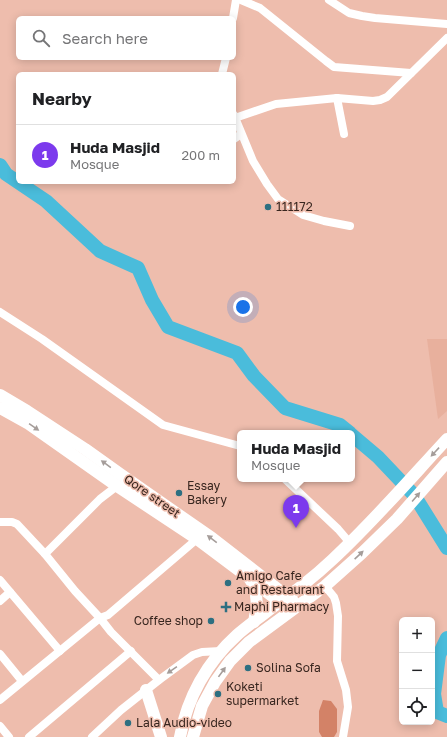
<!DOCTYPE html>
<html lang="en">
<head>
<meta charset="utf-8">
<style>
  body { margin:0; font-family:"Golos Text",sans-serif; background:#f2f2f2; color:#202124 }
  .controls { position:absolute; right:12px; bottom:12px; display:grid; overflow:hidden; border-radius:6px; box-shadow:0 2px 10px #0003 }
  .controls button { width:36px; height:36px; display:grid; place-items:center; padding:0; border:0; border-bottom:1px solid #e0e0e0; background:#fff; color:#202124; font:20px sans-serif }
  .you { position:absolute; left:243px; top:307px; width:14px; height:14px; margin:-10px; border:3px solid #fff; border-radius:50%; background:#1a73e8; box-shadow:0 0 0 6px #1a73e833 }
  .badge { display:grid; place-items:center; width:26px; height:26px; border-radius:50%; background:#7c3aed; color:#fff; font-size:13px; font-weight:700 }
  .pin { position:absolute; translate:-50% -33px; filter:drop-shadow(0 1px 2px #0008) }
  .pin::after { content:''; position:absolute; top:21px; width:14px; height:12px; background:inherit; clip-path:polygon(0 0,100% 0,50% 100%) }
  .popup { position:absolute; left:237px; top:430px; width:118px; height:52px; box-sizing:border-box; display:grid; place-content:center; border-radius:6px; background:#fff; filter:drop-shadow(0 1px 3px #0005); font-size:13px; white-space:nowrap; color:#757577 }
  .popup b { font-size:15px; color:#202124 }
  .popup::after { content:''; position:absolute; left:50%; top:100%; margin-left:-8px; border:8px solid transparent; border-top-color:#fff }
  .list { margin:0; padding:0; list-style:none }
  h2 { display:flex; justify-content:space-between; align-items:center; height:52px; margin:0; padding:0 16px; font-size:17px }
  h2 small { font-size:13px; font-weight:400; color:#757577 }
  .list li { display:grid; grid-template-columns:26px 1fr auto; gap:12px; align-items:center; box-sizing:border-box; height:60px; padding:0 16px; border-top:1px solid #e0e0e0 }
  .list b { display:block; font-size:15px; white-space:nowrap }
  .list p { margin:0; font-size:13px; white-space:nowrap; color:#757577 }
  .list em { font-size:13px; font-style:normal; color:#757577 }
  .icon { flex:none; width:22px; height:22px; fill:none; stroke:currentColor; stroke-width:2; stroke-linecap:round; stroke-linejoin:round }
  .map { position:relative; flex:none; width:447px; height:737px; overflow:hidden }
  .search { position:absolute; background:#fff; box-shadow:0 2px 10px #0003; left:16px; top:16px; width:220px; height:44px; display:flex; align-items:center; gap:10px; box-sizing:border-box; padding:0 14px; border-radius:6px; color:#757577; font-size:15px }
  .panel { position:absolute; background:#fff; box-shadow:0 2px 10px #0003; left:16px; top:72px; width:220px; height:112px; border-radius:6px }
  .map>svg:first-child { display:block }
</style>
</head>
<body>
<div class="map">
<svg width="447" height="737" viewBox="0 0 447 737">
  <rect width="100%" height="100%" fill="#eebdad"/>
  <polygon fill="#e8b09d" points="427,339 447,339 447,411 438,419"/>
  <polygon fill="#d38267" points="323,700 331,701 337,709 337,732 334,737 322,737 319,732 319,711"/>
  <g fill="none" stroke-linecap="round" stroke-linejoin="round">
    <g stroke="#4abcdb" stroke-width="14">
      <polyline points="0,165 6,174 46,201 100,251 138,268 152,300 168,327 237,353 254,376 285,408 340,425 350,433"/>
      <polyline points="352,435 378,457 414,495 447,548"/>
      <polyline points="447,638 439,655 434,694 437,712 447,716"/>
    </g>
    <g stroke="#fff" stroke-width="8">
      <polyline points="241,0 260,8 326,61 334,67 411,73"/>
      <polyline points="329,0 349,13 362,16 375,18 447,24"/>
      <polyline points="233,18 236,0"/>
      <polyline points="222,74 226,58"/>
      <polyline points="337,98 344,134"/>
      <polyline points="234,115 253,161 267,184 278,199 303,215 324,221 350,226"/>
      <polyline points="235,118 276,104 337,98 373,101 380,100 387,97 447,38"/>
      <polyline points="234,139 241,134"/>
      <polyline points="0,312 42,339 163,425 240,446"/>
      <polyline points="285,479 338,529 350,543"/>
      <polyline points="0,522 12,522 17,524 45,554 75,591 100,618 111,632 159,680"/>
      <polyline points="45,554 100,499 117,486"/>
      <polyline points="0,580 60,651"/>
      <polyline points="325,586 334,597 336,603 338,616 337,661 346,690 348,707 343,737"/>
      <polyline points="0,601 10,592"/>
      <polyline points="0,654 22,681"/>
      <polyline points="0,700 100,618 108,615 197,539"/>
      <polyline points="0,726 9,737"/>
      <polyline points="29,737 131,651"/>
      <polyline points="92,737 121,710 159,680 193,655 202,652 221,651"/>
    </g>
    <g stroke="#fff" stroke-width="12">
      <polyline points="0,395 27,411 85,449 120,474 212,538 293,601"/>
      <polyline points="0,408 29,424 117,486 197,539 249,578 286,607"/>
      <polyline points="251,581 255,586 257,605 254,622"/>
      <polyline points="146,690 161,737"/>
      <path d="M180,737C187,698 207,662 237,635C247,626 259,618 270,609C292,594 313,578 332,560C373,522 409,480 447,439"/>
      <polyline points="193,737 202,706 215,682 230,661 249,642 325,586 362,553 397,519 447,462"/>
    </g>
  </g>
  <defs><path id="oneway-solid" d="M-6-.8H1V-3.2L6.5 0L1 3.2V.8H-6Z"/></defs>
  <g fill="#a59d9a">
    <use href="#oneway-solid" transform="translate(34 427) rotate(35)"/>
    <use href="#oneway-solid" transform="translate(435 452) rotate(133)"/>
    <use href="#oneway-solid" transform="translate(106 464) rotate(-144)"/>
    <use href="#oneway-solid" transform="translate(416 497) rotate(-49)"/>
    <use href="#oneway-solid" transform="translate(212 539) rotate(-143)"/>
    <use href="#oneway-solid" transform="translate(359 555) rotate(-43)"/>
    <use href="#oneway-solid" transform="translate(172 670) rotate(145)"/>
    <use href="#oneway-solid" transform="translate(222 672) rotate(-54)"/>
  </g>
  <g fill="#2d6f81" stroke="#eebdad" stroke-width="1.5">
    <circle cx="268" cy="207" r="4"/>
    <circle cx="179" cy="493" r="4"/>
    <circle cx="228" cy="583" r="4"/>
    <path d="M224 601h4v4h4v4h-4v4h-4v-4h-4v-4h4z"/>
    <circle cx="211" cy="621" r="4"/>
    <circle cx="248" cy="668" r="4"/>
    <circle cx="218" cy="694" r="4"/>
    <circle cx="128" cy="723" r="4"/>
  </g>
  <g text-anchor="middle" stroke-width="3" stroke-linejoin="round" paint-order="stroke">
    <g font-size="12" fill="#38261f" stroke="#eebdad" text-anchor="start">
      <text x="276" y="211">111172</text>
      <text x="187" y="490">Essay<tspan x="187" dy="14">Bakery</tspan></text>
      <text x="236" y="580">Amigo Cafe<tspan x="236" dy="14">and Restaurant</tspan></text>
      <text x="234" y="611">Maphi Pharmacy</text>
      <text x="203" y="625" text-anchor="end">Coffee shop</text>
      <text x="256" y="672">Solina Sofa</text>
      <text x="226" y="691">Koketi<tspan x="226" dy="14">supermarket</tspan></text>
      <text x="136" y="727">Lala Audio-video</text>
    </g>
    <g font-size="12" fill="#38261f" stroke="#eebdad">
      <text transform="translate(152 496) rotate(35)" y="4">Qore street</text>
    </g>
  </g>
</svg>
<div class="controls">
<button>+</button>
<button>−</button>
<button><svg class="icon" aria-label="locate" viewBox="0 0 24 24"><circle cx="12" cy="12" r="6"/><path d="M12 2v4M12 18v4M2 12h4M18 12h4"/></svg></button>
</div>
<div class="you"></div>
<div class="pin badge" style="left:296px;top:528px">1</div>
<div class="popup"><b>Huda Masjid</b>Mosque</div>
<div class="search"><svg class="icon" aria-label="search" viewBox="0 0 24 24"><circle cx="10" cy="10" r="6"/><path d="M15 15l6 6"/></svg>Search here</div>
<section class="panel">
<h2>Nearby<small></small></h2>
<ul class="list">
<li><span class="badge">1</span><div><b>Huda Masjid</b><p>Mosque</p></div><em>200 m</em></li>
</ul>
</section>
</div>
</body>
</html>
